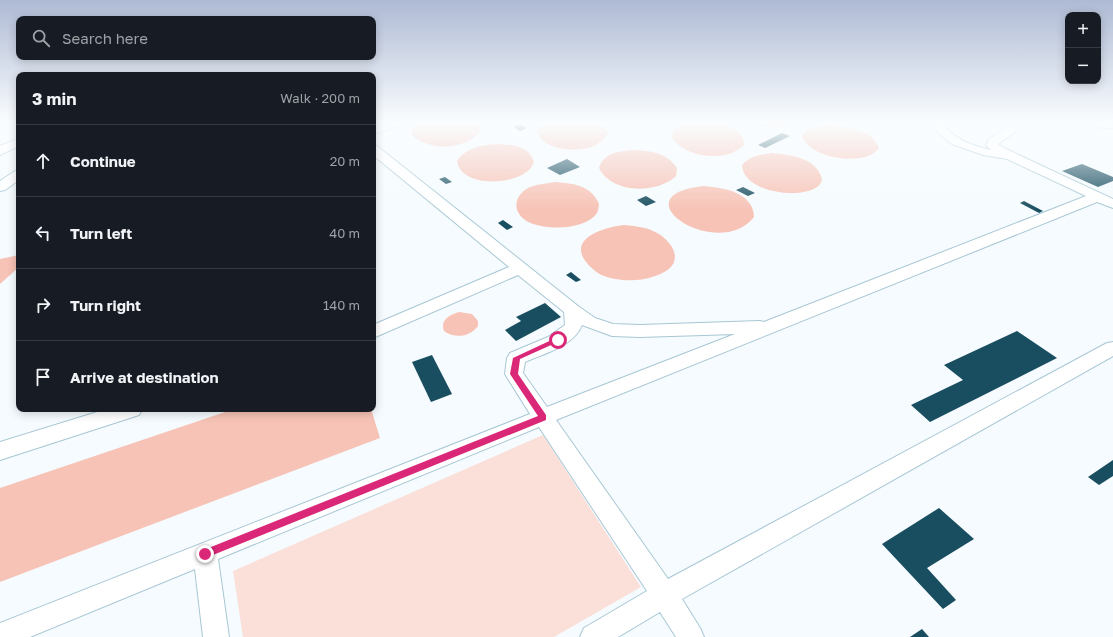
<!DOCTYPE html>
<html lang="en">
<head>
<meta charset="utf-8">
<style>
  body { margin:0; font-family:"Golos Text",sans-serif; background:#242831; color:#f1f3f6 }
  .controls { position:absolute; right:12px; top:12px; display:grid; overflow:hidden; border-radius:8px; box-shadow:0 2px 10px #0003 }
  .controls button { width:36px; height:36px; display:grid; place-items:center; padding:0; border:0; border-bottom:1px solid #363941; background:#171b24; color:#f1f3f6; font:20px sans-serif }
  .stop { position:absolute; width:12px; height:12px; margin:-9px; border:3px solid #db2777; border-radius:50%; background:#fff }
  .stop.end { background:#db2777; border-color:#fff; box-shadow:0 1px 4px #0008 }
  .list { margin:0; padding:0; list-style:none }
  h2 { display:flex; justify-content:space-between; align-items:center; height:52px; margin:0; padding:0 16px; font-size:17px }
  h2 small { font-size:13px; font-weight:400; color:#9ea1a6 }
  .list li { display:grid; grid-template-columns:26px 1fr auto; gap:12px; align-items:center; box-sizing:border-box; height:72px; padding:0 16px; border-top:1px solid #363941 }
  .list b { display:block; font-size:15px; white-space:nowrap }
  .list em { font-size:13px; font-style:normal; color:#9ea1a6 }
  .icon { flex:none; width:22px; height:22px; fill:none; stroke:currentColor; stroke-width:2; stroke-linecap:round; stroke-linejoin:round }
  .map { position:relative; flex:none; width:1113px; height:637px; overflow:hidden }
  .search { position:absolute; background:#171b24; box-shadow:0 2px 10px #0003; left:16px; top:16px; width:360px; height:44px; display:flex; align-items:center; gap:10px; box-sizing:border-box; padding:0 14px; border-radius:8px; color:#9ea1a6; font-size:15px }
  .panel { position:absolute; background:#171b24; box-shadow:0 2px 10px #0003; left:16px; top:72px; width:360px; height:340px; border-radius:8px }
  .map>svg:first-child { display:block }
</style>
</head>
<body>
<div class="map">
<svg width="1113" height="637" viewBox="0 0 1113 637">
  <rect width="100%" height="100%" fill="#f5fbfe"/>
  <polygon fill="#fbe0d9" points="543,435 641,587 554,637 243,637 233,571"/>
  <g fill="#f7c3b6">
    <path d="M419,122H479L482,129C469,150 429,152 412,135V129Z"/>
    <path d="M546,122H597L604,126L608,132C600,156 545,155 537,132L540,126Z"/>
    <path d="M702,122C717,123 744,125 744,145C727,163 686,158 672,138L673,131C682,124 691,123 702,122Z"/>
    <path d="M747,122H799C785,131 762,128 747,122Z"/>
    <path d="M828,125C846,126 872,129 879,148C866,168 806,158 802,135C809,126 818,126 828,125Z"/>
    <path d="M498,144C513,145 529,146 534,162C533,164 531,168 529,170C514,185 461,188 457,161C467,147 482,145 498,144Z"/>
    <path d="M635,150C652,151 667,153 677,168L676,176C657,194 612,194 599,168C604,152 620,151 635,150Z"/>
    <path d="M772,153C791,155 818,158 822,180C821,183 819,186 817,187C798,200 743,192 742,165C750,156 760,155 772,153Z"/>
    <path d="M557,182C576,184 591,186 599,204C599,206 598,211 597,213C585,231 541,231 525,220C511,210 515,194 530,187C539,184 548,183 557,182Z"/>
    <path d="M704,186C724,188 753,192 754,217C718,263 615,195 704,186Z"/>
    <path d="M624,225C635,226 647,227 657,233C663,236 668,241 672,247C687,274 640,282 623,280C613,279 602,277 594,270C561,242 598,228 624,225Z"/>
    <polygon points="19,255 19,267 0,284 0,259"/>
    <path d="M459,312L472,314L478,321V326C470,337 455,339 444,331C440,320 449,315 459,312Z"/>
    <polygon points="234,409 371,409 380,438 0,582 0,488"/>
  </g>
  <g fill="#194e60">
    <polygon points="520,124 527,128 520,131 513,127"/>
    <polygon points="782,133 790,136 765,148 758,145"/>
    <polygon points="567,159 580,167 560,175 547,168"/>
    <polygon points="1082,164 1113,177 1113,181 1098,187 1062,171"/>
    <polygon points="445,177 452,182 446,184 439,179"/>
    <polygon points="743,187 755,193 748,196 736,190"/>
    <polygon points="646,196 656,202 646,206 637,200"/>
    <polygon points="1024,201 1043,211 1039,213 1020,203"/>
    <polygon points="503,220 513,227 507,230 498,223"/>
    <polygon points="571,272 581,280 576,282 566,275"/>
    <polygon points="545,303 561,317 516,341 505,330 521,321 516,317"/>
    <polygon points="1017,331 1057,358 930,422 911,405 963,380 944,365"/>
    <polygon points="432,355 452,394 431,402 412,362"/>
    <polygon points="1113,460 1113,476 1099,485 1088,477"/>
    <polygon points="939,508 974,539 927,568 956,600 943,609 882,544"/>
    <polygon points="922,629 929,637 910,637"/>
  </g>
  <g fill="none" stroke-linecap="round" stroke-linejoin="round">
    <defs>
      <g id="minor">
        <polygon points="391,122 408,122 406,124 373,134 373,127"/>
        <path d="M932,122H942C952,139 973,146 991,150L986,145L989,139L1015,122H1027L1026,124L998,144L1006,149L1113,199V208L1097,202L556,420L668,579L1107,343L1113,342V356L682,599L700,628L704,637H676L660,612L618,637H580L584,628L647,591L539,427L218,559L229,637H203L195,569L30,637H0V623L530,414L505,374L507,358L510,353L548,337L565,325L564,312L518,275L373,338V325L509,267L373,155V145L377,146L578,306L595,318L613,324L640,325L760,321L764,322L1086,196L1007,159L983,155L952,144L937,132ZM582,325L612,336L640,337L735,334L547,407L523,373L525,362C543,354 574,346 582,325Z"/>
        <polygon points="1084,122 1113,122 1113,128 1101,128 1086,124"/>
        <polygon points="19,138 19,146 0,155 0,146"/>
        <polygon points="19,170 19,180 5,190 0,191 0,181 15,171"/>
        <polygon points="107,409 142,409 139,415 0,460 0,442"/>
      </g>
    </defs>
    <use href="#minor" stroke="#a8c7d4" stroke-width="2"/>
    <use href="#minor" fill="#fff" fill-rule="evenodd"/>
  </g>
  <linearGradient id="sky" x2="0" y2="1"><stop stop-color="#aebad4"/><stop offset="0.58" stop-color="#fafdff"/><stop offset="1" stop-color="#fafdff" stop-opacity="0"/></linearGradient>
  <rect width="1113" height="211" fill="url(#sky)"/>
  <polygon fill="#db2777" points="558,337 560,338 560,341 520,359 518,374 546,415 546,420 208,557 205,558 201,557 200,554 201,551 538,416 510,374 513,358"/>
</svg>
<div class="controls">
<button>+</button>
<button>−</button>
</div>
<div class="stop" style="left:558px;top:340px"></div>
<div class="stop end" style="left:205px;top:554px"></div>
<div class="search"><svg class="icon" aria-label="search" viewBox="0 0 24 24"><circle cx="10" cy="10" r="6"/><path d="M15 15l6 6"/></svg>Search here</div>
<section class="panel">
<h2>3 min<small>Walk · 200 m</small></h2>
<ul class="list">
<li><svg class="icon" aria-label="ahead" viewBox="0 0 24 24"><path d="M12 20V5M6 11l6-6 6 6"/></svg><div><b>Continue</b></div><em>20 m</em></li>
<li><svg class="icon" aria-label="left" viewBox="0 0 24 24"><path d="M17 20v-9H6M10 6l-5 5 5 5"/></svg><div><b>Turn left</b></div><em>40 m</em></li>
<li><svg class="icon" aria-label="right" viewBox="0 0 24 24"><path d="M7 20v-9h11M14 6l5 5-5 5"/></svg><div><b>Turn right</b></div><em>140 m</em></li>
<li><svg class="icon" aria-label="arrive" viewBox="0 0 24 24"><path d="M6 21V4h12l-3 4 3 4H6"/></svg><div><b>Arrive at destination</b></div></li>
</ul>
</section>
</div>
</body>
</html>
